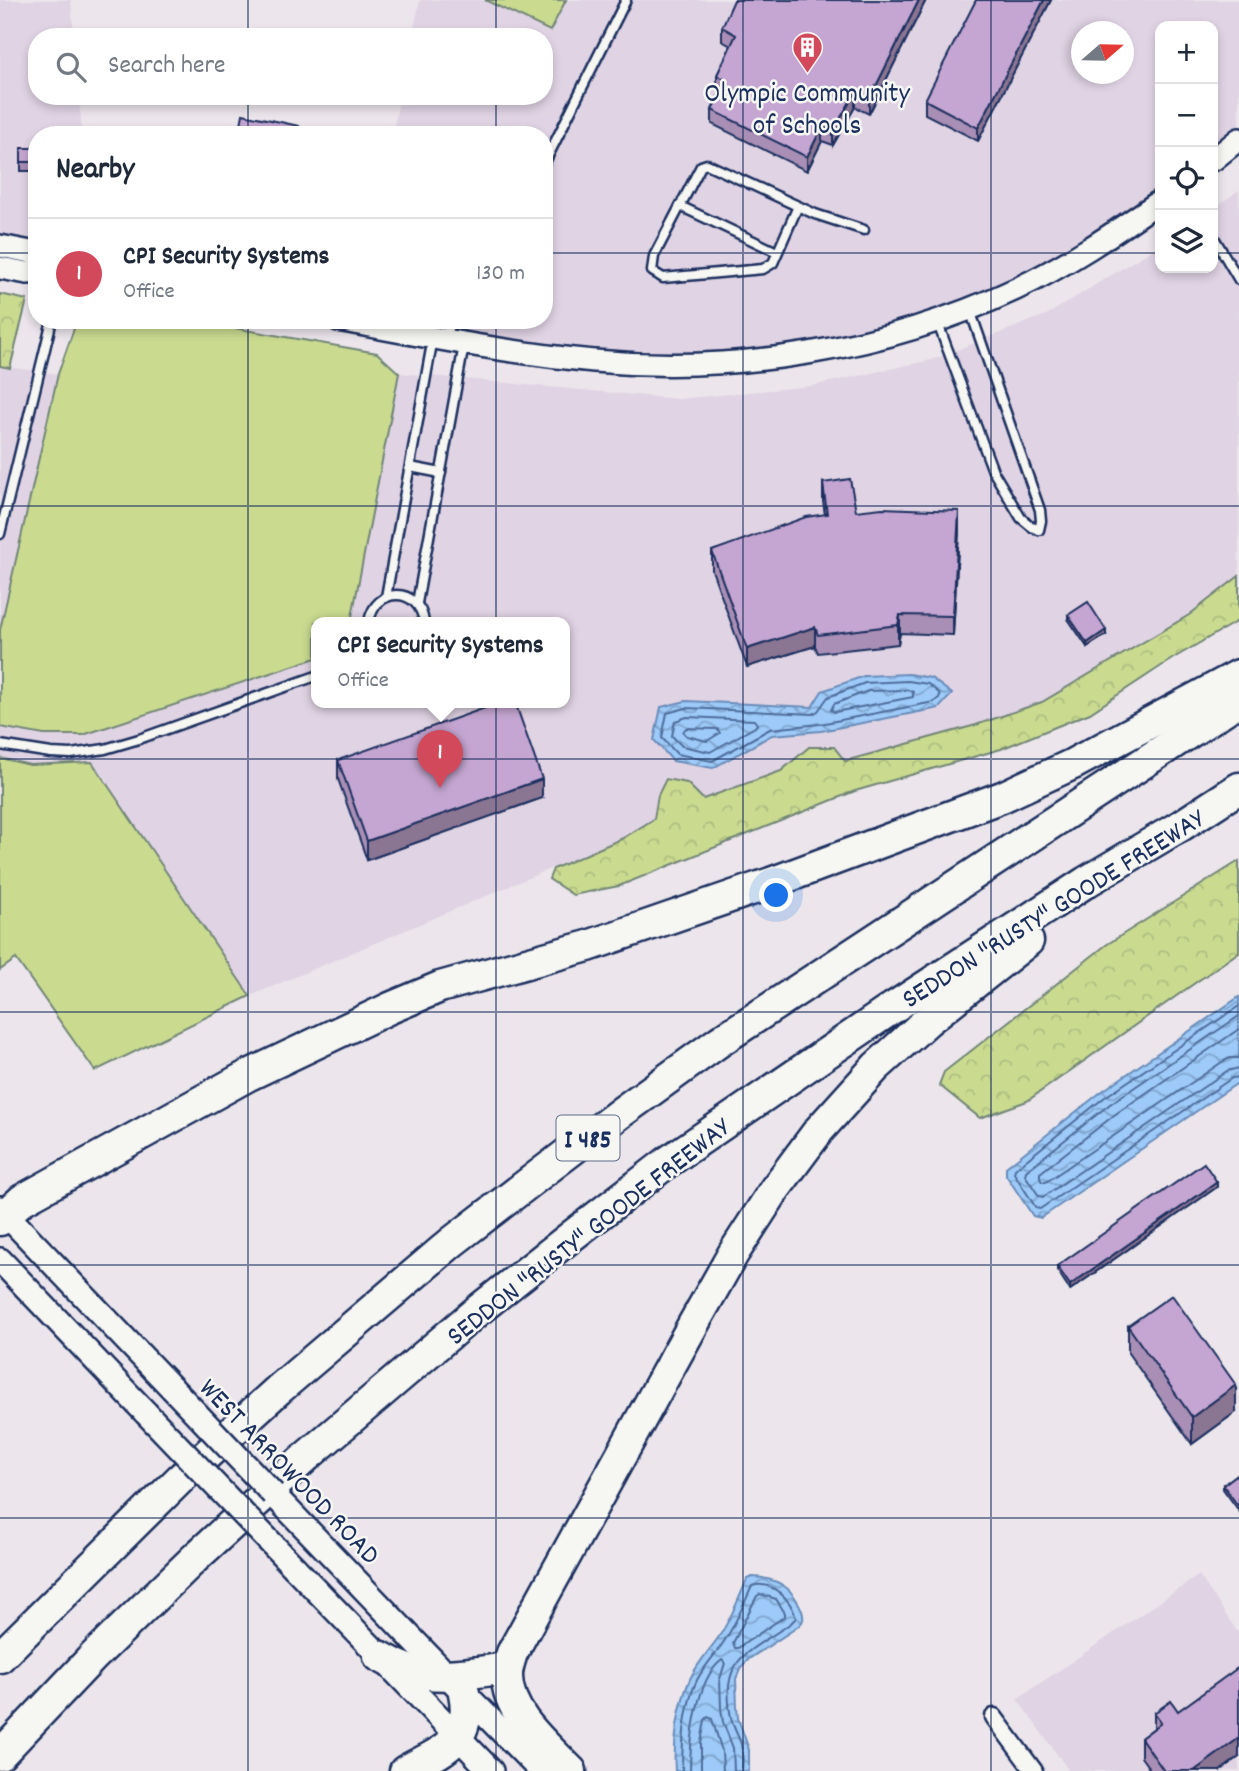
<!DOCTYPE html>
<html lang="en">
<head>
<meta charset="utf-8">
<style>
  body { margin:0; font-family:Dekko,sans-serif; background:#f6f6f7; color:#1f2937 }
  .controls { position:absolute; right:21px; top:21px; display:grid; overflow:hidden; border-radius:14px; box-shadow:0 4px 10px #0003 }
  .controls button { width:63px; height:63px; display:grid; place-items:center; padding:0; border:0; border-bottom:2px solid #e0e1e3; background:#fff; color:#1f2937; font:35px sans-serif }
  .compass { position:absolute; left:1071px; top:21px; width:63px; height:63px; border-radius:50%; background:#fff; box-shadow:0 4px 10px #0003; rotate:70deg }
  .you { position:absolute; left:777px; top:896px; width:24px; height:24px; margin:-18px; border:5px solid #fff; border-radius:50%; background:#1a73e8; box-shadow:0 0 0 10px #1a73e833 }
  .badge { display:grid; place-items:center; width:46px; height:46px; border-radius:50%; background:#d1495b; color:#fff; font-size:23px; font-weight:700 }
  .pin { position:absolute; translate:-50% -58px; filter:drop-shadow(0 2px 4px #0008) }
  .pin::after { content:''; position:absolute; top:37px; width:24px; height:21px; background:inherit; clip-path:polygon(0 0,100% 0,50% 100%) }
  .popup { position:absolute; left:311px; top:617px; width:259px; height:91px; box-sizing:border-box; display:grid; place-content:center; border-radius:14px; background:#fff; filter:drop-shadow(0 2px 5px #0005); font-size:23px; white-space:nowrap; color:#747a83 }
  .popup b { font-size:26px; color:#1f2937 }
  .popup::after { content:''; position:absolute; left:50%; top:100%; margin-left:-14px; border:14px solid transparent; border-top-color:#fff }
  .list { margin:0; padding:0; list-style:none }
  h2 { display:flex; justify-content:space-between; align-items:center; height:91px; margin:0; padding:0 28px; font-size:30px }
  h2 small { font-size:23px; font-weight:400; color:#747a83 }
  .list li { display:grid; grid-template-columns:46px 1fr auto; gap:21px; align-items:center; box-sizing:border-box; height:112px; padding:0 28px; border-top:2px solid #e0e1e3 }
  .list b { display:block; font-size:26px; white-space:nowrap }
  .list p { margin:0; font-size:23px; white-space:nowrap; color:#747a83 }
  .list em { font-size:23px; font-style:normal; color:#747a83 }
  .icon { flex:none; width:38px; height:38px; fill:none; stroke:currentColor; stroke-width:2; stroke-linecap:round; stroke-linejoin:round }
  .map { position:relative; flex:none; width:1239px; height:1771px; overflow:hidden }
  .search { position:absolute; background:#fff; box-shadow:0 4px 10px #0003; left:28px; top:28px; width:525px; height:77px; display:flex; align-items:center; gap:18px; box-sizing:border-box; padding:0 24px; border-radius:28px; color:#747a83; font-size:26px }
  .panel { position:absolute; background:#fff; box-shadow:0 4px 10px #0003; left:28px; top:126px; width:525px; height:203px; border-radius:28px }
  .map>svg:first-child { display:block }
</style>
</head>
<body>
<div class="map">
<svg width="1239" height="1771" viewBox="0 0 1239 1771">
  <defs>
    <pattern id="forest-crowns" width="20" height="18" patternUnits="userSpaceOnUse" patternTransform="scale(1.75)"><rect width="20" height="18" fill="#cadb90"/><path d="M2 6a3 3 0 1 1 6 0M12 15a3 3 0 1 1 6 0" fill="none" stroke="#adbc7f"/></pattern>
    <pattern id="water-waves" width="16" height="10" patternUnits="userSpaceOnUse" patternTransform="scale(1.75)"><rect width="16" height="10" fill="#9dcaf8"/><path d="M0 5q4-4 8 0t8 0" fill="none" stroke="#7fa4cc"/></pattern>
  </defs>
  <rect width="100%" height="100%" fill="#ece6ec"/>
  <filter id="ink" filterUnits="userSpaceOnUse"><feTurbulence type="fractalNoise" baseFrequency=".0143" numOctaves="2"/><feDisplacementMap in="SourceGraphic" scale="14" xChannelSelector="R" yChannelSelector="G"/><feConvolveMatrix kernelMatrix="1 2 1 2 8 2 1 2 1" color-interpolation-filters="sRGB"/></filter>
  <g filter="url(#ink)">
    <g fill="#e0d3e4" fill-rule="evenodd">
      <polygon points="0,0 71,0 74,37 37,37 37,96 79,96 82,135 37,135 37,247 0,239"/>
      <path d="M420,0H1239V129L1213,149V26H1160V190L1030,275L860,336L720,353H596L395,320H544V135H392L400,96H544V37H412ZM1082,32H1124V74H1082Z"/>
      <polygon points="1239,190 1239,576 1189,615 1042,702 976,725 845,761 809,747 781,771 703,799 687,783 658,795 655,819 623,838 250,996 93,762 30,765 0,758 0,727 44,735 83,735 316,658 316,702 564,702 564,622 351,622 399,373 679,399 811,386 931,360 1048,314 1160,245 1160,268 1213,268 1213,209"/>
      <polygon points="0,366 58,374 0,630"/>
      <polygon points="1199,1575 1239,1634 1239,1771 1069,1771 1017,1699"/>
    </g>
    <g fill="#cadb90" stroke="#728577" stroke-width="2">
      <polygon points="485,0 566,0 550,31"/>
      <polygon points="77,320 189,320 377,353 399,373 351,622 316,622 316,658 83,735 44,735 0,727 0,630 58,374"/>
      <polygon points="0,758 30,765 92,762 250,996 95,1071 16,959 0,970"/>
    </g>
    <g fill="url(#forest-crowns)" stroke="#728577" stroke-width="2">
      <polygon points="0,294 27,300 10,368 0,366"/>
      <polygon points="1239,576 1239,620 1172,659 1090,713 1001,749 855,791 619,886 573,895 549,879 553,869 623,838 654,819 658,795 666,779 687,783 703,799 781,771 809,747 834,747 845,761 976,725 1042,702 1189,615"/>
      <polygon points="1239,861 1239,952 1027,1101 980,1118 939,1085 944,1072 1106,945"/>
    </g>
    <g fill="url(#water-waves)" stroke="#698cba" stroke-width="2">
      <polygon points="909,674 931,678 952,694 939,708 821,731 772,735 713,768 673,761 654,740 661,707 686,701 812,707 822,691 864,676"/>
      <polygon points="1239,997 1239,1082 1041,1218 1033,1216 1006,1175 1006,1167 1101,1092"/>
      <path d="M752,1577C761,1577 776,1580 784,1586C792,1591 805,1610 803,1620C802,1624 799,1625 796,1628L749,1659L741,1667L736,1679L737,1706L738,1718L749,1750V1771H675C673,1741 678,1707 690,1679C697,1664 708,1652 718,1638C730,1621 739,1599 747,1579Z"/>
    </g>
    <g fill="none" stroke-linecap="round" stroke-linejoin="round">
      <g stroke="#4f6d9c" stroke-width="2">
        <polygon points="908,681 928,684 939,693 940,697 934,702 820,724 770,729 712,761 677,754 662,738 667,713 686,708 813,714 818,711 828,697 865,683"/>
        <polygon points="908,690 913,692 913,697 835,712 831,710 834,704 868,691"/>
        <polygon points="687,717 754,720 757,724 755,727 710,752 682,746 672,736 675,721"/>
        <polygon points="686,728 717,729 720,733 707,741 687,736 683,732"/>
        <polyline points="1239,1006 1105,1097 1015,1169 1014,1173 1036,1208 1040,1209 1232,1078 1239,1077"/>
        <polyline points="1239,1016 1110,1104 1026,1171 1025,1175 1039,1196 1043,1197 1227,1071 1239,1068"/>
        <polyline points="1239,1029 1117,1113 1040,1173 1040,1178 1042,1182 1046,1182 1222,1062 1230,1058 1239,1058"/>
        <polygon points="760,1594 776,1599 785,1613 785,1616 738,1648 735,1648 733,1643 757,1596"/>
        <path d="M682,1771C682,1741 684,1707 697,1680C705,1665 716,1654 725,1640C736,1623 744,1604 752,1586C772,1580 791,1599 796,1618L791,1623C749,1653 719,1657 731,1718C733,1727 738,1735 741,1744C743,1753 743,1762 742,1771"/>
        <path d="M690,1771C690,1741 696,1679 722,1660L725,1663L720,1679L721,1708L723,1722L733,1748L734,1771"/>
        <polyline points="701,1771 701,1743 705,1720 708,1717 712,1719 722,1751 723,1771"/>
      </g>
      <defs>
        <g id="service">
          <polyline points="544,164 626,0"/>
          <polyline points="680,206 777,252"/>
          <polyline points="798,206 773,263 763,269 663,278 652,271 654,256 701,166 707,164 815,214 864,230"/>
          <polyline points="1213,236 1239,280"/>
          <polyline points="937,321 993,471 1021,518 1032,527 1039,530 1041,521 1040,510 970,310"/>
          <polyline points="444,339 453,320"/>
          <polyline points="410,467 441,473"/>
          <polyline points="0,534 52,320"/>
          <polyline points="386,597 433,338"/>
          <polyline points="417,603 464,345"/>
          <path d="M369,622C375,586 419,586 424,622"/>
          <polyline points="0,745 51,753 71,754 105,749 139,739 316,676"/>
        </g>
        <polyline id="minor" points="994,1717 1034,1771"/>
        <g id="tertiary">
          <polyline points="1213,160 1239,139"/>
          <polyline points="0,246 31,252 37,255"/>
          <polyline points="0,268 27,273 37,272"/>
          <path d="M338,320C423,336 508,353 594,361C737,374 886,350 1016,289C1067,265 1114,233 1160,201"/>
        </g>
        <g id="secondary">
          <polyline points="0,1208 172,1388"/>
          <polyline points="0,1260 146,1413"/>
          <polyline points="273,1494 464,1693 541,1771"/>
          <polyline points="295,1568 491,1771"/>
        </g>
        <g id="motorway">
          <polyline points="0,1220 22,1200 247,1076 390,1008 440,987 588,946 771,883 1002,797 1073,764 1239,675"/>
          <path d="M379,1656C389,1661 398,1667 409,1670C440,1680 475,1672 507,1668"/>
          <polyline points="0,1657 181,1478 278,1390 452,1242 539,1175 623,1111 720,1041 1239,700"/>
          <polyline points="0,1755 94,1656 196,1557 307,1456 402,1375 477,1311 573,1235 669,1161 894,1007 1086,882 1182,825 1239,788"/>
          <path d="M405,1771C441,1751 474,1742 464,1693"/>
          <path d="M571,1771C546,1745 506,1713 507,1675C507,1667 510,1660 512,1653L694,1323L733,1254L775,1189L819,1130L876,1067L927,1021L1028,941"/>
        </g>
      </defs>
      <use href="#service" stroke="#1b2f5e" stroke-width="13"/>
      <use href="#minor" stroke="#1b2f5e" stroke-width="21"/>
      <use href="#tertiary" stroke="#1b2f5e" stroke-width="26"/>
      <use href="#secondary" stroke="#1b2f5e" stroke-width="28"/>
      <use href="#motorway" stroke="#1b2f5e" stroke-width="35"/>
      <use href="#service" stroke="#f6f6f2" stroke-width="8"/>
      <use href="#minor" stroke="#f6f6f2" stroke-width="16"/>
      <use href="#tertiary" stroke="#f6f6f2" stroke-width="21"/>
      <use href="#secondary" stroke="#f6f6f2" stroke-width="23"/>
      <use href="#motorway" stroke="#f6f6f2" stroke-width="30"/>
      <defs>
        <g id="secondary-bridge">
          <polyline points="172,1388 273,1494"/>
          <polyline points="146,1413 295,1568"/>
        </g>
      </defs>
      <use href="#secondary-bridge" stroke="#1b2f5e" stroke-width="28" stroke-linecap="butt"/>
      <use href="#secondary-bridge" stroke="#f6f6f2" stroke-width="23"/>
    </g>
    <g fill="#a98fb5" stroke="#1b2f5e" stroke-width="2">
      <polygon points="926,0 869,114 855,107 833,145 822,141 807,171 712,124 712,110 721,91 717,89 717,75 731,46 722,41 722,27"/>
      <polygon points="1051,0 978,141 925,114 925,100"/>
      <rect x="21" y="148" width="16" height="23"/>
      <polygon points="823,483 856,511 959,530 953,635 900,633 898,644 818,653 815,646 747,667 712,570 712,551 825,515 823,501"/>
      <polygon points="1068,615 1106,635 1087,647 1068,619"/>
      <polygon points="338,760 542,798 367,860 338,779"/>
      <polygon points="1217,1187 1070,1290 1057,1270 1057,1266"/>
      <polygon points="1128,1326 1236,1412 1192,1444 1128,1353"/>
      <polygon points="1239,1473 1239,1511 1223,1489 1223,1485"/>
      <polygon points="1178,1711 1239,1757 1220,1771 1151,1771 1141,1757 1141,1738 1154,1728 1154,1713"/>
    </g>
    <g fill="#8a7493" stroke="#1b2f5e" stroke-width="2">
      <polygon points="919,0 926,0 869,114 869,100"/>
      <polygon points="1044,0 1051,0 978,141 978,128"/>
      <polygon points="855,93 855,107 833,145 833,131"/>
      <polygon points="822,127 822,141 807,171 807,157"/>
      <polygon points="959,511 959,530 953,635 953,616"/>
      <polygon points="900,615 900,633 898,644 898,625"/>
      <polygon points="815,627 815,646 747,667 747,649"/>
      <polygon points="1106,630 1106,635 1087,647 1087,643"/>
      <polygon points="542,779 542,798 367,860 367,841"/>
      <polygon points="1217,1182 1217,1187 1070,1290 1070,1285"/>
      <polygon points="1236,1385 1236,1412 1192,1444 1192,1417"/>
      <polygon points="1239,1738 1239,1757 1220,1771 1194,1771"/>
    </g>
    <g fill="#c5a6d2" stroke="#1b2f5e" stroke-width="2">
      <polygon points="734,0 919,0 869,100 855,93 833,131 822,127 807,157 712,110 726,80 717,75 736,35 722,27"/>
      <polygon points="976,0 1044,0 978,128 925,100"/>
      <polygon points="243,114 299,126 297,135 239,135"/>
      <rect x="21" y="148" width="16" height="14"/>
      <polygon points="850,479 856,511 882,508 959,511 953,616 900,615 898,625 818,635 815,627 747,649 712,551 806,517 827,514 823,483"/>
      <polygon points="1088,602 1106,630 1087,643 1068,615"/>
      <polygon points="502,702 515,702 542,779 367,841 338,760"/>
      <polygon points="1204,1163 1217,1182 1070,1285 1057,1266"/>
      <polygon points="1172,1295 1236,1385 1192,1417 1128,1326"/>
      <polygon points="1239,1473 1239,1507 1223,1485"/>
      <polygon points="1239,1667 1239,1738 1194,1771 1164,1771 1141,1738 1161,1723 1154,1713 1171,1701 1178,1711"/>
    </g>
  </g>
  <path fill="none" stroke="#1b2f5e" stroke-width="2" stroke-opacity="0.55" d="M248,0V37M496,0V37M743,0V1771M991,0V1771M248,96V135M496,96V135M0,253H37M544,253H1160M1213,253H1239M248,320V1771M496,320V1771M0,506H1239M0,759H1239M0,1012H1239M0,1265H1239M0,1518H1239"/>
  <defs>
    <symbol id="building-pin" viewBox="-11 -11 22 30"><path d="M0 17L-7.5 6A9.5 9.5 0 1 1 7.5 6Z" fill="#d1495b" stroke="#f6f6f2"/><path d="M-4-6H4V6H1V3H-1V6H-4ZM-2.5-4.3h1.7v1.8h-1.7ZM.8-4.3h1.7v1.8H.8ZM-2.5-1h1.7V.8h-1.7ZM.8-1h1.7V.8H.8Z" fill="#fff"/></symbol>
  </defs>
  <g fill-rule="evenodd">
    <use href="#building-pin" x="790" y="30" width="35" height="47"/>
  </g>
  <g text-anchor="middle" stroke-width="5" stroke-linejoin="round" paint-order="stroke">
    <rect fill="#f6f6f2" stroke="#5d6b8a" stroke-width="2" x="556.5" y="1115.5" width="63" height="45" rx="5"/>
    <g font-size="26" font-weight="bold" fill="#1b2f5e">
      <text x="588" y="1147">I 485</text>
    </g>
    <g font-size="28" fill="#1b2f5e" stroke="#f6f6f2">
      <text x="807" y="101">Olympic Community<tspan x="807" dy="32">of Schools</tspan></text>
    </g>
    <g font-size="28" fill="#1b2f5e" stroke="#f6f6f2">
      <text transform="translate(1052 907) rotate(-32)" y="10">SEDDON "RUSTY" GOODE FREEWAY</text>
      <text transform="translate(587 1230) rotate(-38)" y="10">SEDDON "RUSTY" GOODE FREEWAY</text>
      <text transform="translate(291 1470) rotate(46)" y="10">WEST ARROWOOD ROAD</text>
    </g>
  </g>
</svg>
<div class="controls">
<button>+</button>
<button>−</button>
<button><svg class="icon" aria-label="locate" viewBox="0 0 24 24"><circle cx="12" cy="12" r="6"/><path d="M12 2v4M12 18v4M2 12h4M18 12h4"/></svg></button>
<button><svg class="icon" aria-label="layers" viewBox="0 0 24 24"><path d="M12 4l9 5-9 5-9-5zM3 14l9 5 9-5"/></svg></button>
</div>
<svg class="compass" viewBox="-18 -18 36 36"><path d="M0-13l5 13h-10z" fill="#e53935"/><path d="M0 13l5-13h-10z" fill="#747a83"/></svg>
<div class="you"></div>
<div class="pin badge" style="left:440px;top:788px">1</div>
<div class="popup"><b>CPI Security Systems</b>Office</div>
<div class="search"><svg class="icon" aria-label="search" viewBox="0 0 24 24"><circle cx="10" cy="10" r="6"/><path d="M15 15l6 6"/></svg>Search here</div>
<section class="panel">
<h2>Nearby<small></small></h2>
<ul class="list">
<li><span class="badge">1</span><div><b>CPI Security Systems</b><p>Office</p></div><em>130 m</em></li>
</ul>
</section>
</div>
</body>
</html>
